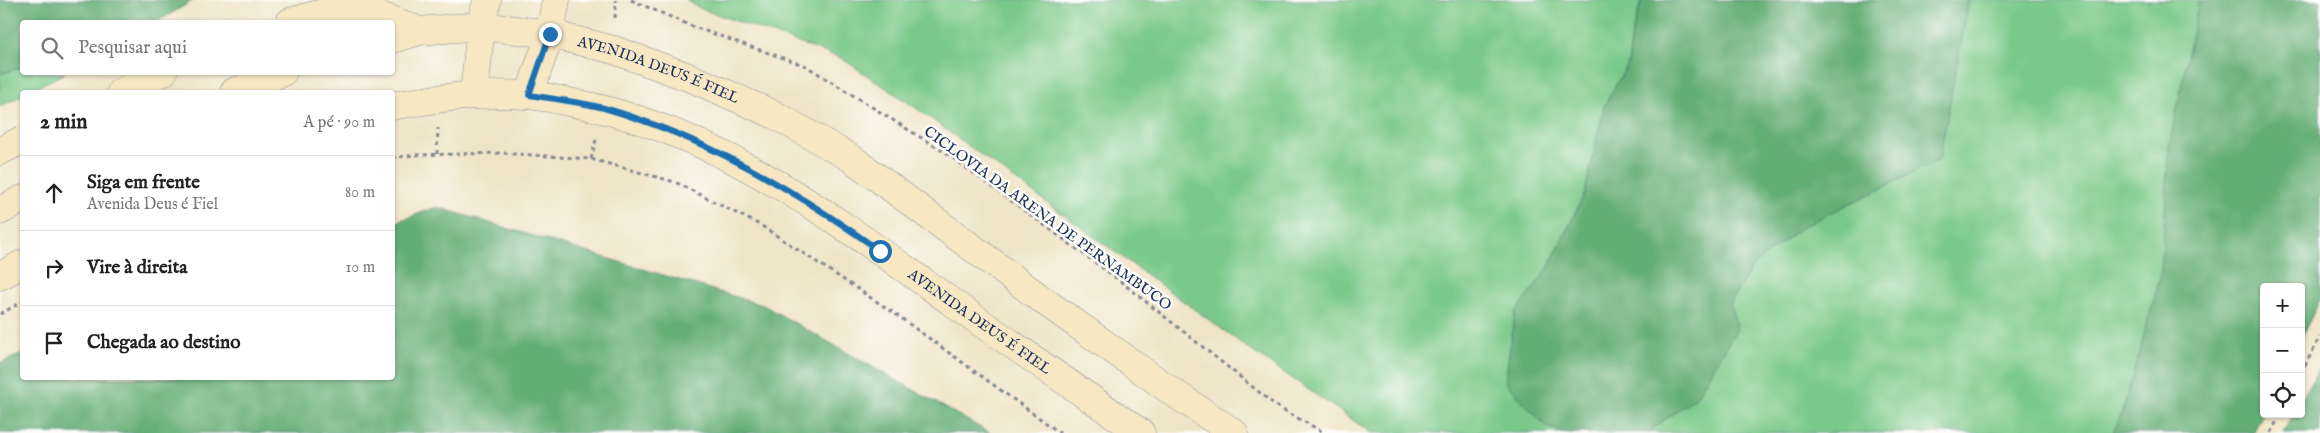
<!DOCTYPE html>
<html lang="pt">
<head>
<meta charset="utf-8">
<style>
  body { margin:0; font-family:"IM FELL English",serif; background:#f6f6f6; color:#222 }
  .controls { position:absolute; right:15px; bottom:15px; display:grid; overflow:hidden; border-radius:5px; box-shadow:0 1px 4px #0004 }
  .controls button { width:45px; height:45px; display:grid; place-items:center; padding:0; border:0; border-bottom:1px solid #e0e0e0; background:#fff; color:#222; font:25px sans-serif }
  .stop { position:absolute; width:15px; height:15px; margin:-11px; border:4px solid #1f6fb2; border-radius:50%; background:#fff }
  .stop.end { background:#1f6fb2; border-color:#fff; box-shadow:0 1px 5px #0008 }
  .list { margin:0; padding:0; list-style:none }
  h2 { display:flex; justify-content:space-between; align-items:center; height:65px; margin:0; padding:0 20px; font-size:21px }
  h2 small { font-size:16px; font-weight:400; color:#767676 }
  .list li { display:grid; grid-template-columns:32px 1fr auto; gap:15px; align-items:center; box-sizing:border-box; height:75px; padding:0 20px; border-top:1px solid #e0e0e0 }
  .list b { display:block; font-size:19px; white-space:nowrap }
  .list p { margin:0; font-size:16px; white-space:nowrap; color:#767676 }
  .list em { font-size:16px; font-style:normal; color:#767676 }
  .icon { flex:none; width:28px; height:28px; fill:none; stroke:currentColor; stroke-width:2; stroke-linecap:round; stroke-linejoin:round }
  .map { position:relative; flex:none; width:2320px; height:433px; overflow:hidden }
  .search { position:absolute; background:#fff; box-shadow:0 1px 4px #0004; left:20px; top:20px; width:375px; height:55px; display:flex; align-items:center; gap:12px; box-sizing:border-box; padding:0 18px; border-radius:5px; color:#767676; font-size:19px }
  .panel { position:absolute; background:#fff; box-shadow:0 1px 4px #0004; left:20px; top:90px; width:375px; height:290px; border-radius:5px }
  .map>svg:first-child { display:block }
</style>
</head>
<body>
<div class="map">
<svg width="2320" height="433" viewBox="0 0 2320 433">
  <rect width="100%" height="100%" fill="#fdfcf7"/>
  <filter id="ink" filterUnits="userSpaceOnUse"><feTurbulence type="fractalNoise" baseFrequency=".02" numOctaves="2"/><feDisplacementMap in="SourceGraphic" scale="10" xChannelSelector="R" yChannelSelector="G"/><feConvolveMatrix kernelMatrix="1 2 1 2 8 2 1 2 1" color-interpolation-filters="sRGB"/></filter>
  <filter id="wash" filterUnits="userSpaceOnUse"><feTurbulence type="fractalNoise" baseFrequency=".0096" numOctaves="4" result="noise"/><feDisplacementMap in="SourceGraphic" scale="20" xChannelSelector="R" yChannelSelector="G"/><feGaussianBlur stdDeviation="1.12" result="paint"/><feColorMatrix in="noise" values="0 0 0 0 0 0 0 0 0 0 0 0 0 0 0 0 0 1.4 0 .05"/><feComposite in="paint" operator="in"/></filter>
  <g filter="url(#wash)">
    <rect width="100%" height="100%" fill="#efe4c7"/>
    <g fill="#7ac98a" stroke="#4a7c74">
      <polygon points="686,0 1642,0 1632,33 1628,64 1604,106 1585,193 1547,270 1515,313 1546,427 1569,433 1372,433 1252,351 919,110 841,58 699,8"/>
      <polygon points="1969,0 2199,0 2169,147 2161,274 2123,410 2113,433 1647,433 1696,397 1737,329 1730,302 1754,264 1802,227 1939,160"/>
      <polygon points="22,67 22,72 65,73 27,92 22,92 22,95 0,107 0,74"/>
    </g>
    <g fill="#63ad76" stroke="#3f6e6a">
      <polygon points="0,0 194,0 157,22 22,22 22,67 0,74"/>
      <polygon points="1642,0 1969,0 1939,160 1802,227 1754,264 1730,302 1737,329 1696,397 1647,433 1569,433 1546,427 1505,382 1515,313 1547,270 1585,193 1604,106 1628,64 1632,33"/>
      <polygon points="2199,0 2320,0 2320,300 2301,338 2301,287 2264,287 2264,412 2253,433 2113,433 2123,410 2161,274 2169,147"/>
      <polygon points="437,207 763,305 990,433 0,433 0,363 22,354 22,378 392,378 393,223"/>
      <polygon points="2320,366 2320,433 2283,433 2294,414 2301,414 2301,401"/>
    </g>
  </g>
  <g filter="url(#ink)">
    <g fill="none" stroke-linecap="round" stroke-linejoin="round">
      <defs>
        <g id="secondary">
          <path d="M290,22C303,19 318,13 332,11C363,7 391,19 419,31"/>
          <path id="s1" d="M392,39L419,31L481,26L550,34L614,50L691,78L775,115L851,158L1044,301L1171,391L1234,433"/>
          <polyline points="121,92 163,72"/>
          <polyline points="234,92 283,72"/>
          <polyline points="474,94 481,26 487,0"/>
          <polyline points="529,95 550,34 556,0"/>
          <path id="s2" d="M392,106C438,98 481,92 527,95C541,96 555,99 569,102C715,128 835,219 953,303C1015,347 1078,390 1141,433"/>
          <polyline points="0,151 22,140"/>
          <polyline points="0,211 22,199"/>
          <polyline points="0,276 22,264"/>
        </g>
      </defs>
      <use href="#secondary" stroke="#858a92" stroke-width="29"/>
      <g stroke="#858a92" stroke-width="3" stroke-dasharray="4 4" stroke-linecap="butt">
        <polyline points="631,0 694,27 806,66 949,155 1115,277 1279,408 1325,433"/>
        <polyline points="615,18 616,0"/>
        <polyline points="437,154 438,128"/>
        <polyline points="392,158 413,155 502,153 591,159 675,182 762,226 894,313 1060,433"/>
        <polyline points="591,159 596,140"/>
        <polyline points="0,314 22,302"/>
        <polyline points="2301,373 2320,337"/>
        <polyline points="2271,433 2280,414"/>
      </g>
      <use href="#secondary" stroke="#f7e8c3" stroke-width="28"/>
    </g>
  </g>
  <g fill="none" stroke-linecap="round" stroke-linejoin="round" filter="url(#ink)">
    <path stroke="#1f6fb2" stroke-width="6" d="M550,34L529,95C554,99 580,102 604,108C705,137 796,191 880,251"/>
  </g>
  <g text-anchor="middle" stroke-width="5" stroke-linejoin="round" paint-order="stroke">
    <g font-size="15" fill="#1b2f5e" stroke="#fdfcf7">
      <text dy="5" stroke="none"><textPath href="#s1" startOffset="274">AVENIDA DEUS É FIEL</textPath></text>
      <text transform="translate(1048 218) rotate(36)" y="5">CICLOVIA DA ARENA DE PERNAMBUCO</text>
      <text dy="5" stroke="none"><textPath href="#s2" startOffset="648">AVENIDA DEUS É FIEL</textPath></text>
    </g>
  </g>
</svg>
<div class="controls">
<button>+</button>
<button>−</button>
<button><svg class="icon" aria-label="locate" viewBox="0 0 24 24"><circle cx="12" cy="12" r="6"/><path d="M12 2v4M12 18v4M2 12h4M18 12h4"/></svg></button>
</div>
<div class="stop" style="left:880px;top:251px"></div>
<div class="stop end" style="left:550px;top:34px"></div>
<div class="search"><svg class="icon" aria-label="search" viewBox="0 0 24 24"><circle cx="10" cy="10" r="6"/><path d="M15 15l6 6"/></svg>Pesquisar aqui</div>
<section class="panel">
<h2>2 min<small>A pé · 90 m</small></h2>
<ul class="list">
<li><svg class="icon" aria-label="ahead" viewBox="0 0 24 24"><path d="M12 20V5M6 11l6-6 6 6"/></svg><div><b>Siga em frente</b><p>Avenida Deus é Fiel</p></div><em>80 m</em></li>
<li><svg class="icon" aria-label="right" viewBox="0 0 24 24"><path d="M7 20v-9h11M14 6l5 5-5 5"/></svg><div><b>Vire à direita</b></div><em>10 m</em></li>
<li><svg class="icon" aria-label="arrive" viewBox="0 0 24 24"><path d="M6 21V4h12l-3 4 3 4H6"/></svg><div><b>Chegada ao destino</b></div></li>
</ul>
</section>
</div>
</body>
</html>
